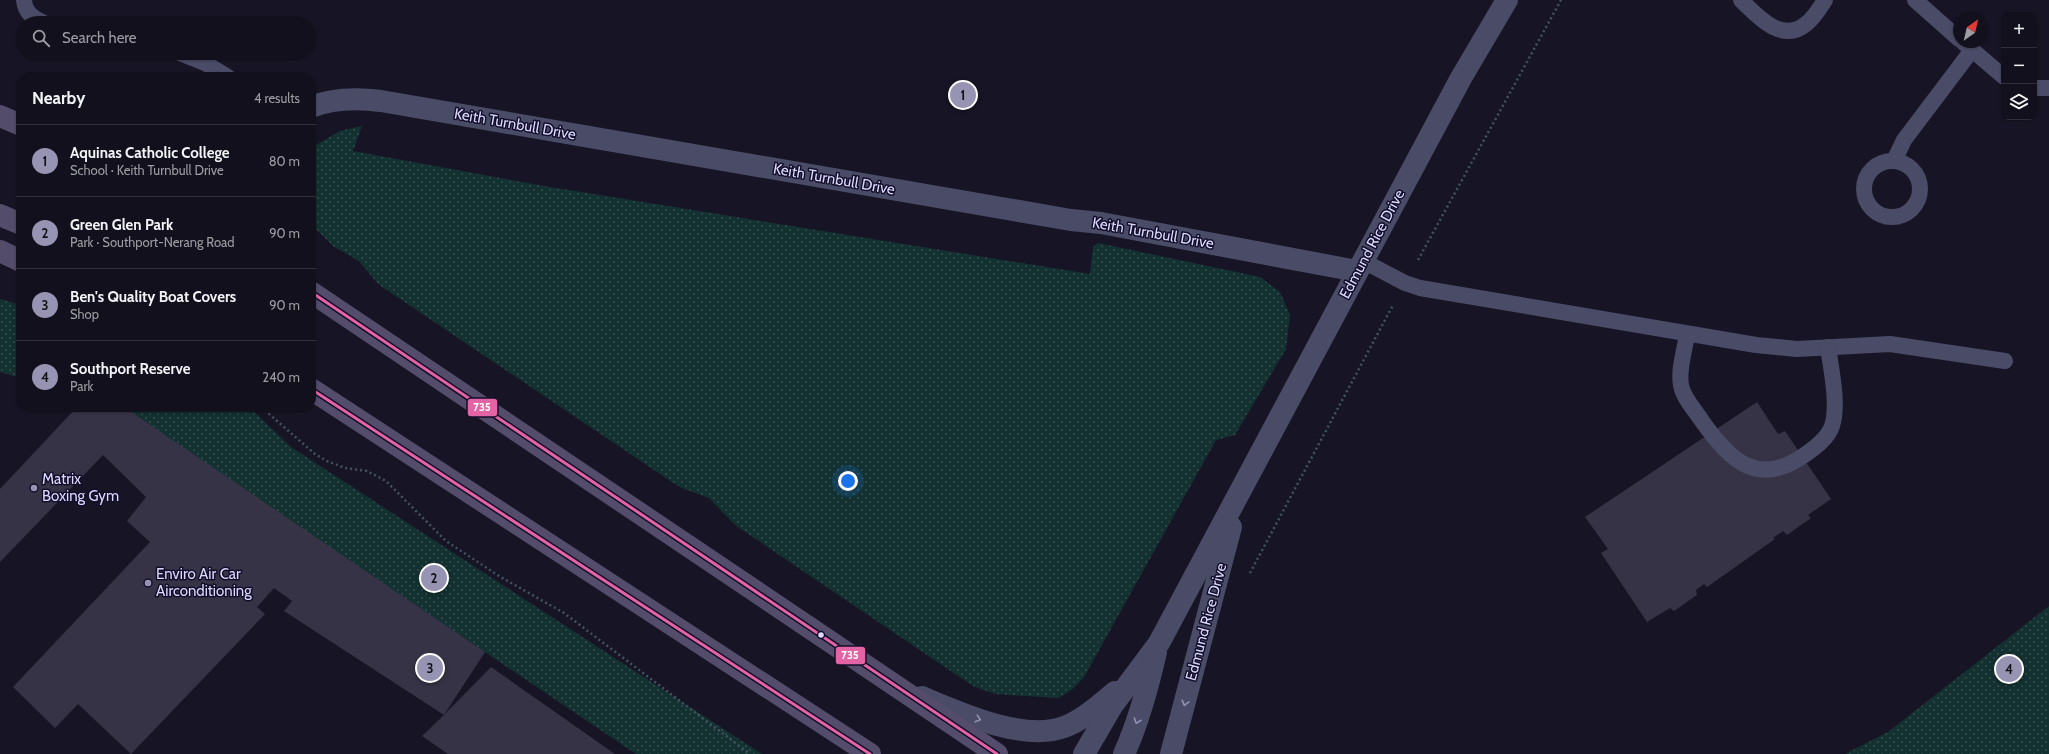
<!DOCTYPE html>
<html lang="en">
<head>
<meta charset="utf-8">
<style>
  body { margin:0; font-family:Cabin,sans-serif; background:#1e1e29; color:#f1f3f6 }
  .controls { position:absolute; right:12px; top:12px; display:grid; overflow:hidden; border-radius:8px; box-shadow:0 1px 3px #0004 }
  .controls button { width:36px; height:36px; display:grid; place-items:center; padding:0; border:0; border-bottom:1px solid #30303b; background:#11101c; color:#f1f3f6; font:20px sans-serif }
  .compass { position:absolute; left:1953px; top:12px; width:36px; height:36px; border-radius:50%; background:#11101c; box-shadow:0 1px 3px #0004; rotate:34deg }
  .you { position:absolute; left:848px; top:481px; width:14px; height:14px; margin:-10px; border:3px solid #fff; border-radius:50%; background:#1a73e8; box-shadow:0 0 0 6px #1a73e833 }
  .badge { display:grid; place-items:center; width:26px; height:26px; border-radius:50%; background:#9794b3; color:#111; font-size:13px; font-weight:700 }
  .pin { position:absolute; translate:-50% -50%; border:2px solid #fff; box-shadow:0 1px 4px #0006 }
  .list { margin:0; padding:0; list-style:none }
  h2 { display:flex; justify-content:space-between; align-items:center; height:52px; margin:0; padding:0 16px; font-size:17px }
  h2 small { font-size:13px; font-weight:400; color:#9c9da3 }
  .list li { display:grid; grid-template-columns:26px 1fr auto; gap:12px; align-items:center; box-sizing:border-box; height:72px; padding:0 16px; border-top:1px solid #30303b }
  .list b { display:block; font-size:15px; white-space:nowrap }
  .list p { margin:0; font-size:13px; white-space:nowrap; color:#9c9da3 }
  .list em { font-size:13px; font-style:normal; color:#9c9da3 }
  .icon { flex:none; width:22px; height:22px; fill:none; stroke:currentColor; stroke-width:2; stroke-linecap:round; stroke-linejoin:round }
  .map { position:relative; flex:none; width:2049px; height:754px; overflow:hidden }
  .search { position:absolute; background:#11101c; box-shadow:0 1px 3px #0004; left:16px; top:16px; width:300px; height:44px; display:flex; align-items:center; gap:10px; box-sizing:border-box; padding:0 14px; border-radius:22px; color:#9c9da3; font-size:15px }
  .panel { position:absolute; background:#11101c; box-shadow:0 1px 3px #0004; left:16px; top:72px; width:300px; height:340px; border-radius:16px }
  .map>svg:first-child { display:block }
</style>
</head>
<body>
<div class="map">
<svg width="2049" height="754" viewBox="0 0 2049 754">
  <defs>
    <pattern id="park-dots" width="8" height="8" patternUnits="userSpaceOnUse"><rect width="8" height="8" fill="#133130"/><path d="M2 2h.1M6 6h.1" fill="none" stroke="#354e4f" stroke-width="1.8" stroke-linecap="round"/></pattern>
  </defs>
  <rect width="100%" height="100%" fill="#171525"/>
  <g fill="url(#park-dots)">
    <path d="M362,126L353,151L544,186L1090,274L1093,247L1098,243L1260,277L1280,292L1290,315L1286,349L1235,435L1216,440L1084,677C1076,686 1069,694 1057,698L995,694L973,686L735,525L709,498L682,488L672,482L378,284L359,261L333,246L311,224V148L340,131Z"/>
    <polygon points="0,299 21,305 21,378 0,372"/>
    <polygon points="122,407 249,407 291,447 762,754 636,754"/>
    <polygon points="2049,606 2049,754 1845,754 1888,732"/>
  </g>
  <g fill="#363346">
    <polygon points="1757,402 1778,434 1785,431 1831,499 1808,515 1811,518 1787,535 1783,531 1773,538 1775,539 1707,587 1704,584 1696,590 1697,595 1674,611 1670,608 1647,622 1601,553 1608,549 1585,517"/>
    <polygon points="77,407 124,407 485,652 444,715 491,667 615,754 448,754 422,736 444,715 284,611 292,601 274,588 257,607 265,614 131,754 78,704 55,728 13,687 150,542 127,521 146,497 103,455 0,562 0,489"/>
  </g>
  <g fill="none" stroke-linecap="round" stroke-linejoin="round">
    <g stroke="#435261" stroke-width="2.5" stroke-dasharray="2 3" stroke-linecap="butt">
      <polyline points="1418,260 1561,0"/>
      <polyline points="261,407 315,454 327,461 345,468 367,471 386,481 446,541 499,576 564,613 750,754"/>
      <polyline points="1250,573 1393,305"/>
    </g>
    <g stroke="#4a4b66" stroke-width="16">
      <path d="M24,0C25,13 33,18 44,23"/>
      <path d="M1741,0C1757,16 1782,44 1806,24C1814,18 1820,8 1825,0"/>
      <polyline points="1915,0 1959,39"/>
      <polyline points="1964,43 2004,77"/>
      <polyline points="180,53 205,63 228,77"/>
      <polyline points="2034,88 2049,88"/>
      <polyline points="1894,161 1904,140 1972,50"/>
      <circle cx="1892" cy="189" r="28"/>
      <polyline points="1363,261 1405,283 1420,288 1756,345 1797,349 1890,344 2005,361"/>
      <path d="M1687,334C1685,350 1678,369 1681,385C1683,398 1695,410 1702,421C1731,462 1759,488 1806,454C1816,447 1828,438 1832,426C1839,405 1831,369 1828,347"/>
    </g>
    <g stroke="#4a4b66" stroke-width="22">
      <path d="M311,107C333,98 358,98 381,101L1071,220L1101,223L1357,271"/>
      <path d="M922,697C960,713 1024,742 1064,727C1083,720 1099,705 1115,692"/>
      <polyline points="1084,754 1112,706 1159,643 1461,78 1507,0"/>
      <path d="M1124,754C1139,721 1148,687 1156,652"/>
      <polyline points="1171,754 1231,527"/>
    </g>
    <g stroke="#534c6a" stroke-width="22">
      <polyline points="0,116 21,125"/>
      <polyline points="0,215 21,224"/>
      <polyline points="0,251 21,261"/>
      <polyline points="311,292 997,754"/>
      <polyline points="311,389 870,754"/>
    </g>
    <defs>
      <g id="bus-1">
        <polyline points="311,292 997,754"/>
        <polyline points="311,389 870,754"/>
      </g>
    </defs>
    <use href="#bus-1" stroke="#130f2b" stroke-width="6"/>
    <use href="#bus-1" stroke="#e463a4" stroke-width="3"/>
  </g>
  <defs><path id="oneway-chevron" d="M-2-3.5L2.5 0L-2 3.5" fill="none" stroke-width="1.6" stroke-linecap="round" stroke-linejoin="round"/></defs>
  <g stroke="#9392b2">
    <use href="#oneway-chevron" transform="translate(1185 703) rotate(105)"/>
    <use href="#oneway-chevron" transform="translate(978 719) rotate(18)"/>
    <use href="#oneway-chevron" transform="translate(1137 721) rotate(109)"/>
  </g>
  <g fill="#9794b3" stroke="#130f2b" stroke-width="1.5">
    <circle cx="34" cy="488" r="4"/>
    <circle cx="148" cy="583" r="4"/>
  </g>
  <circle fill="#dcd9ff" stroke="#130f2b" stroke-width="1.5" cx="821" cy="635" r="3.5"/>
  <g text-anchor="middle" stroke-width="3" stroke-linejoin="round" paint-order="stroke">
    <g font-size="15" fill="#dcd9ff" stroke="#130f2b">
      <text transform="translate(515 124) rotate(10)" y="5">Keith Turnbull Drive</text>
      <text transform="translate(834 179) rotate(10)" y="5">Keith Turnbull Drive</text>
      <text transform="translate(1153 233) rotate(10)" y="5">Keith Turnbull Drive</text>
      <text transform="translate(1372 244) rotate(-62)" y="5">Edmund Rice Drive</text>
      <text transform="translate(1206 622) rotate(-75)" y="5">Edmund Rice Drive</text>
    </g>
    <g font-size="15" fill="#dcd9ff" stroke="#130f2b" text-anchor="start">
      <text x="42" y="484">Matrix<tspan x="42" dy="17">Boxing Gym</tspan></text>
      <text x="156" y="579">Enviro Air Car<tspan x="156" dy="17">Airconditioning</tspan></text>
    </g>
  </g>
  <g stroke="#130f2b" stroke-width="1.5">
    <rect x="467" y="398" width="31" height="19" rx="4" fill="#e463a4"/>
    <rect x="835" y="646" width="31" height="19" rx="4" fill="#e463a4"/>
  </g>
  <g font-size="11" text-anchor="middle" font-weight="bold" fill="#fff">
    <text x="482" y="411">735</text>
    <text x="850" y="659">735</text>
  </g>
</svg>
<div class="controls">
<button>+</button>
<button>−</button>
<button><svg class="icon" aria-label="layers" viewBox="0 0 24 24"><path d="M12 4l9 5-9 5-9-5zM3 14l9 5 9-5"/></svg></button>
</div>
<svg class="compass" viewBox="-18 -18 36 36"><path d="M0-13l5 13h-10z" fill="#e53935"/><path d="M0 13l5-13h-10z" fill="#9c9da3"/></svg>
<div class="you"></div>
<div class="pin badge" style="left:963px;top:95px">1</div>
<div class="pin badge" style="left:434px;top:578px">2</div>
<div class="pin badge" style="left:430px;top:668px">3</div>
<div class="pin badge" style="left:2009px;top:669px">4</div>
<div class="search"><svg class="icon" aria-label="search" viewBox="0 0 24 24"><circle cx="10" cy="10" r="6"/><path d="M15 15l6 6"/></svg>Search here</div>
<section class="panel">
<h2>Nearby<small>4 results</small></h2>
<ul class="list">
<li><span class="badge">1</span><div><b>Aquinas Catholic College</b><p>School · Keith Turnbull Drive</p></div><em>80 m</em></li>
<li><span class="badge">2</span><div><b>Green Glen Park</b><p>Park · Southport-Nerang Road</p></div><em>90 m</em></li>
<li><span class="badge">3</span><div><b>Ben's Quality Boat Covers</b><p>Shop</p></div><em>90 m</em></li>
<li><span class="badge">4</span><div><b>Southport Reserve</b><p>Park</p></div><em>240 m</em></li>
</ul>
</section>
</div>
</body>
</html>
